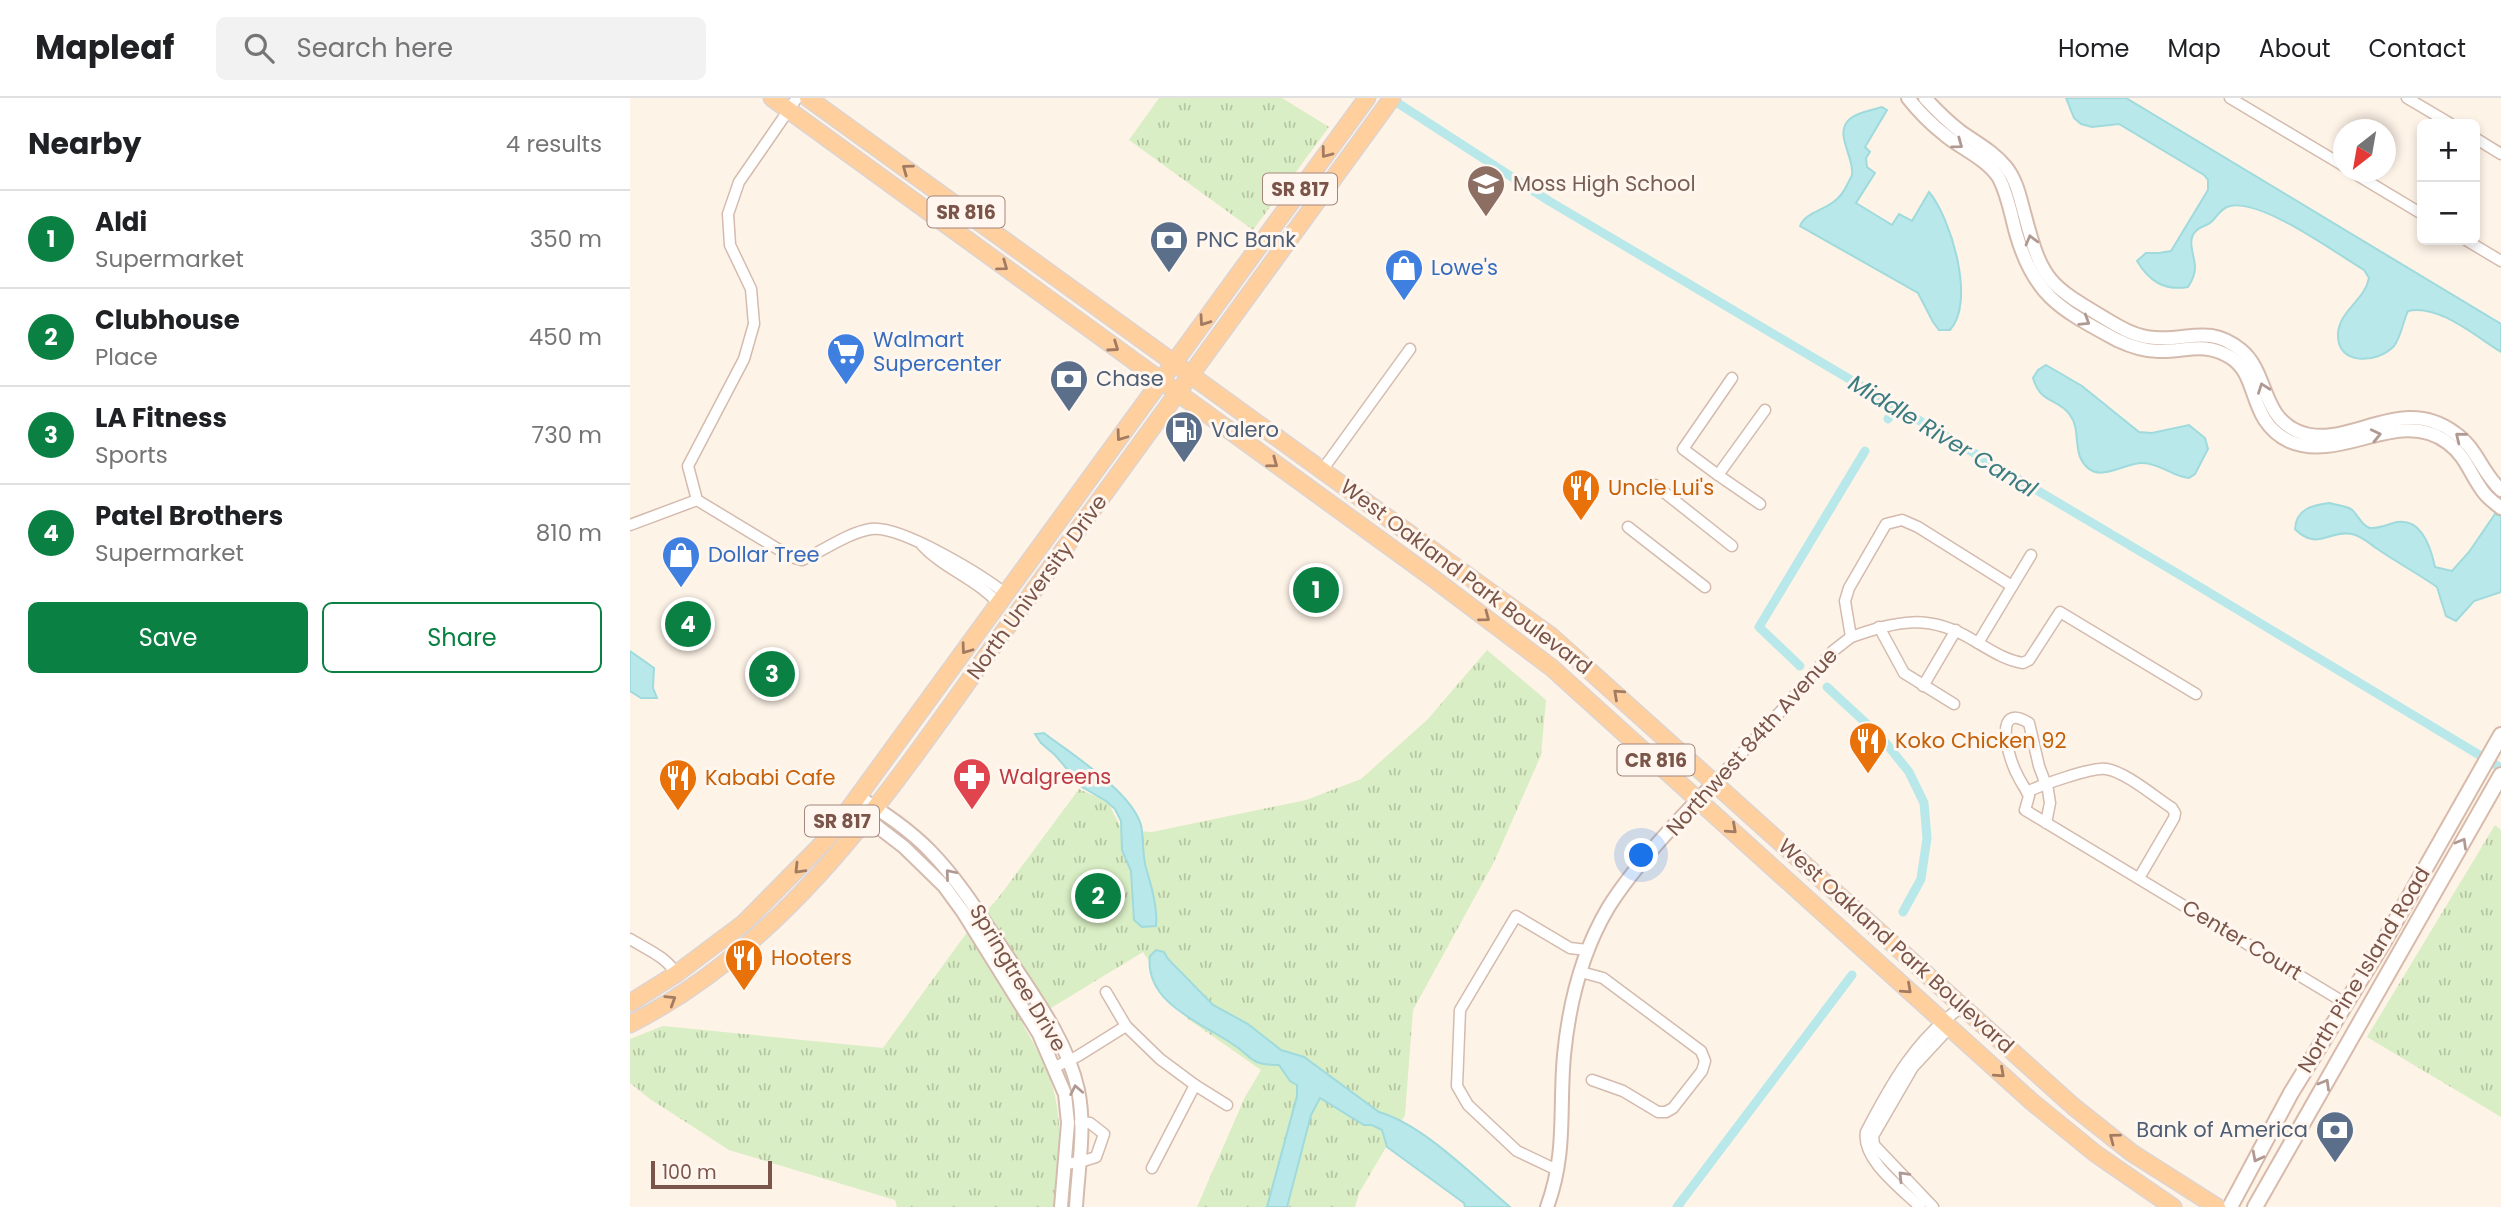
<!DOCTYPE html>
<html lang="en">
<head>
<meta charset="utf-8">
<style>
  body { margin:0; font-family:Poppins,sans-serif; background:#f2f2f2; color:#202124 }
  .controls { position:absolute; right:21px; top:21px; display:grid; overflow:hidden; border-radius:10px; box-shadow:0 4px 10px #0003 }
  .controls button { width:63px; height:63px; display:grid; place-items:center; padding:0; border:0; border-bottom:2px solid #e0e0e0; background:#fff; color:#202124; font:35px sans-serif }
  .compass { position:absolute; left:1703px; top:21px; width:63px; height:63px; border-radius:50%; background:#fff; box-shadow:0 4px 10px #0003; rotate:211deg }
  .scale { position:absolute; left:21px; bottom:18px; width:121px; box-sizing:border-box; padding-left:7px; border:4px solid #7b5549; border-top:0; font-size:19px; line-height:24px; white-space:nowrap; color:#7b5549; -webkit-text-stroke:5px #fff7ef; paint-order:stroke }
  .you { position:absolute; left:1012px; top:758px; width:24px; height:24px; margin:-18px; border:5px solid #fff; border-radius:50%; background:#1a73e8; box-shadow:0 0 0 10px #1a73e833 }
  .badge { display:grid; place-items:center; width:46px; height:46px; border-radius:50%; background:#0b8043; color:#fff; font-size:23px; font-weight:700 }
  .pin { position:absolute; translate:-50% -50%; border:4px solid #fff; box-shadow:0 2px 7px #0006 }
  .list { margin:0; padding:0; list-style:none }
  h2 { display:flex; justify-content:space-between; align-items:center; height:91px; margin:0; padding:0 28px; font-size:30px }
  h2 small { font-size:23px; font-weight:400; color:#757577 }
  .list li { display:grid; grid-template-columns:46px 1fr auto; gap:21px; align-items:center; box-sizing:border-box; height:98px; padding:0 28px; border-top:2px solid #e0e0e0 }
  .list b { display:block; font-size:26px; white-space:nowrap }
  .list p { margin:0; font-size:23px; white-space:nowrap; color:#757577 }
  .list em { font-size:23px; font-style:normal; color:#757577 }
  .actions { display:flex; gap:14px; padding:21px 28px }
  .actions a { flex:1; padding:16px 0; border:2px solid #0b8043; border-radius:10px; text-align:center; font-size:24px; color:#0b8043 }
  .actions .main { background:#0b8043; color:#fff }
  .icon { flex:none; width:38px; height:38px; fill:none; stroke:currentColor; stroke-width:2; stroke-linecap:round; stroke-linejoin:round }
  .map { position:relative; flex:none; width:1871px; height:1109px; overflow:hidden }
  header { display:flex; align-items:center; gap:42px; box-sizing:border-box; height:98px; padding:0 35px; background:#fff; border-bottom:2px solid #e0e0e0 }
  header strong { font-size:33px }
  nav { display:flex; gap:38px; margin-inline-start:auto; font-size:24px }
  .search { width:490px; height:63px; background:#f2f2f2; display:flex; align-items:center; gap:18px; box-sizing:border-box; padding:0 24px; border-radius:10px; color:#757577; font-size:26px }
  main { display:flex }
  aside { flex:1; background:#fff }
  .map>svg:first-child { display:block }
</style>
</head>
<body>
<header>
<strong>Mapleaf</strong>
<div class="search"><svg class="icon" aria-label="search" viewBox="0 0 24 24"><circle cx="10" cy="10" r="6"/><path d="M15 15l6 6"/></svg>Search here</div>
<nav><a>Home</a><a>Map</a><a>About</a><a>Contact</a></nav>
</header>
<main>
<aside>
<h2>Nearby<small>4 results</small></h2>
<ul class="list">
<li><span class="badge">1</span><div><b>Aldi</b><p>Supermarket</p></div><em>350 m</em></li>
<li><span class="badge">2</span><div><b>Clubhouse</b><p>Place</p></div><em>450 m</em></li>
<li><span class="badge">3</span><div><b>LA Fitness</b><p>Sports</p></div><em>730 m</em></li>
<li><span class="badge">4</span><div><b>Patel Brothers</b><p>Supermarket</p></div><em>810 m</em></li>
</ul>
<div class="actions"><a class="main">Save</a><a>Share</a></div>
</aside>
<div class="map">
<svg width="1871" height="1109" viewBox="0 0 1871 1109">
  <defs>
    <pattern id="grass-tufts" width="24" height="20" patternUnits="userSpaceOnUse" patternTransform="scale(1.75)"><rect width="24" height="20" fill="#d9eec4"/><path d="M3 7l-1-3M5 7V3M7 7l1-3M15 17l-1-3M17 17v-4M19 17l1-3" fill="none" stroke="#b5c4a1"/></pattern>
  </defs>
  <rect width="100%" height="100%" fill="#fef3e7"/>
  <g fill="url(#grass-tufts)">
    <polygon points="529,0 652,0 699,29 623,132 499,42"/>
    <path d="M857,552L916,602L911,657L864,764L783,912L775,1017L729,1095L725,1109H567L615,999L631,972L558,921L513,854L393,927C401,941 410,955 416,970C435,1014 430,1063 426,1109H267L265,1102L99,1052L20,1001L0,985V941L33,928L253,950L335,837L369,799L449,691L478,704L492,732L522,734L676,702L731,681L798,621Z"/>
    <polygon points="1865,727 1871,732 1871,1019 1737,939"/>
  </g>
  <g fill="#b9e8ea" stroke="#9fdadd" stroke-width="2">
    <path d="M1436,0H1496L1871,226V254C1845,238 1809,206 1778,213C1773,223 1771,239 1764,248C1747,266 1706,268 1708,235C1710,212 1735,202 1739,180L1734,172C1704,154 1632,101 1600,108C1590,110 1587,120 1580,125C1576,128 1569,129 1566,133C1556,142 1565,158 1565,169C1565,177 1562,183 1558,189C1534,193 1519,183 1507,163L1516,155H1529L1541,153L1578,92V82L1574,77L1489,26L1462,29L1451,26L1444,20Z"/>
    <path d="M1252,9L1257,12L1235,49L1240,54L1236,60L1237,69L1245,75L1226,105L1262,127L1269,116L1282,123L1299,94C1321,120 1346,204 1320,232H1309L1303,224L1288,195L1170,128C1177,110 1205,114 1217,87C1219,83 1221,80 1222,77C1225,59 1202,34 1221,20C1229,14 1243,12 1252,9Z"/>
    <path d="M1416,267L1452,288L1509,334L1522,335L1559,327L1575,340L1578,351L1565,376L1559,380C1543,379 1530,365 1513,365C1492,364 1465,391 1450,359C1445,346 1449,328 1440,317C1427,299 1411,307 1403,280L1408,272Z"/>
    <path d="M1700,405C1706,407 1715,408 1721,411C1728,416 1731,428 1740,430C1748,431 1759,426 1767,424C1792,420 1801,450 1805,469L1822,473L1839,454L1865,416L1871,418V494L1844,503L1826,523L1816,518L1807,489C1787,475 1766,464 1746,450C1739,445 1731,438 1722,436C1700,431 1687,454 1665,431C1666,411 1682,407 1700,405Z"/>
    <polygon points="0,553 24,570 23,590 27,600 11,600 0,593"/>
    <path d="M414,635C441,656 501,693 511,727C514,741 512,756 516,770C521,786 528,811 526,828L512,829L504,822L501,773L492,752L491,723L485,711L476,703L447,686L437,671L425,657L411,645L405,636Z"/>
    <path d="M526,852L534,854L538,861L583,907L618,926L651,952L674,959L749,1014C794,1027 844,1079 880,1109H835L834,1105L757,1049L752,1032L742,1027H734L690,1000L681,1017L657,1109H637L667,998V987L660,983L649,967C618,967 624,959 601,945C571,925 514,904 520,858Z"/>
  </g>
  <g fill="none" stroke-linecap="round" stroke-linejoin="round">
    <g stroke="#b9e8ea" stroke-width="9">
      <polyline points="760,0 919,103 1550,477 1871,670"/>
      <polyline points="1258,321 1265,308"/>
      <polyline points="1170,568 1129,529 1235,353"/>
      <polyline points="1197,589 1251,639 1279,674 1294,705 1297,740 1291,781 1273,814"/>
      <polyline points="1047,1109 1222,877"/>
    </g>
    <defs>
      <g id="minor">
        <path d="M167,0L109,84L98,116L100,147L121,191L124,226L114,261L58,368L67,402L161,459L172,462C195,452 217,435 241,431C271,427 352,477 376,496"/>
        <polyline points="1600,0 1714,68"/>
        <polyline points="1777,0 1821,26"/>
        <polyline points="1845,40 1871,56"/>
        <polyline points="1722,74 1792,116"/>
        <polyline points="1836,142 1871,163"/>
        <polyline points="693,371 780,251"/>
        <polyline points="1088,377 1053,351 1102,280"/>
        <polyline points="1025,387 1102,448"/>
        <polyline points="1130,406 1088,377 1135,312"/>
        <polyline points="0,427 67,402"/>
        <polyline points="998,429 1075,489"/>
        <path d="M292,447C314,471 347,481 369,506"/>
        <polyline points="1249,529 1274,575 1324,606"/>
        <path d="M1221,539C1268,523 1298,515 1343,542C1359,551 1374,562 1393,565L1399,562L1430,514L1566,596"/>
        <polyline points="1348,545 1401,457"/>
        <polyline points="1293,588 1326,532"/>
        <polyline points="1085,684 1151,613 1203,553 1221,539 1215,503 1219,490 1256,426 1272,422 1288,429 1382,488"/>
        <path d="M1397,694C1411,687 1462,669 1476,671C1496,674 1525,699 1542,710L1545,715L1544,720L1509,780"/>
        <path d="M1416,725L1420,705L1418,692L1409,668L1399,625C1361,602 1379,663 1388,678C1391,685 1396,691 1399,698L1395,712L1715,905"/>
        <path d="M0,841C16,851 37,859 46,876"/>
        <polyline points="951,874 973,880 1071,953 1075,963 1072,973 1043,1010 1036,1014 1028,1014 993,993 962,982"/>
        <polyline points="476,894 496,928 530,961 565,987 522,1070"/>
        <polyline points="425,969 448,958 496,928"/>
        <polyline points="565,987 597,1007"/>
        <polyline points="435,1066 450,1064 466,1059 474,1036 460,1025 450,1024"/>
        <polyline points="927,1072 887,1053 838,1007 827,988 830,912 886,818 940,850 957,852"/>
        <path d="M1290,1109C1272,1091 1231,1061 1236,1034C1261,986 1287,939 1332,909"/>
        <polyline points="1303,1109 1244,1047 1243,1038 1283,969 1321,928"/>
      </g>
      <g id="tertiary">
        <path d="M1278,0C1289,14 1301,26 1315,37C1332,51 1357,61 1369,80C1378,97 1381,117 1386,135C1404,199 1432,212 1487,242C1500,248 1514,253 1528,253C1556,254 1573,243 1600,259C1630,277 1617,323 1659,343C1711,366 1769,308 1818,345C1837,359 1841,379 1855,396C1859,401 1866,406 1871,410"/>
        <path d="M1295,0C1306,12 1317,23 1330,33C1345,44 1363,53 1376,69C1387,83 1390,100 1395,118C1412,183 1419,187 1476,221C1491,230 1506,239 1525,240C1558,243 1579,226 1611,252C1638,274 1631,317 1667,333C1717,355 1769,293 1825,335C1847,350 1852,375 1871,392"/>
        <path d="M229,699C254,715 280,732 301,754C333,787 356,827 382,865C408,904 438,946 448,992C456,1030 448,1071 446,1109"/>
        <polyline points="222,709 274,749 314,788 333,814 409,936 435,996 438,1025 431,1109"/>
        <path d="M917,1109C937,1055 929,1011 934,957C939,906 952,854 978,810C1004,768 1050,720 1085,684"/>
      </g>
      <g id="secondary">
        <polyline points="1600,1109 1661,995 1753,845 1871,637"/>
        <polyline points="1625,1109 1871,677"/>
      </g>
      <g id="primary">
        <polyline points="142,0 800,478 922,570 1401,1003 1466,1056 1543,1109"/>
        <polyline points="178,0 921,538 1444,1009 1502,1055 1587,1109"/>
        <polyline points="0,905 46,876 114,825 197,741 737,0"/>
        <path d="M0,926C177,836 280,660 394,506C518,338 638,168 762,0"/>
      </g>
    </defs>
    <use href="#minor" stroke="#d4bbae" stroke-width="13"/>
    <use href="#tertiary" stroke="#d4bbae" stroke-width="16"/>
    <use href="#secondary" stroke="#d8baab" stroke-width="18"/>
    <use href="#primary" stroke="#ddd3d0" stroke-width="19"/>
    <use href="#minor" stroke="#fff" stroke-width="10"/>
    <use href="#tertiary" stroke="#fff" stroke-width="12"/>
    <use href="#secondary" stroke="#fff" stroke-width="14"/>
    <use href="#primary" stroke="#ffd09d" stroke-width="16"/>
  </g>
  <defs><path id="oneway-chevron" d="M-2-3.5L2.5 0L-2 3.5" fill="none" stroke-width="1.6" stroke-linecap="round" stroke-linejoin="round" transform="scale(1.75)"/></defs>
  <g stroke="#b09992">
    <use href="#oneway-chevron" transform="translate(1328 46) rotate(36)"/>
    <use href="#oneway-chevron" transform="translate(1401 142) rotate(-105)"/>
    <use href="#oneway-chevron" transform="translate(1455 223) rotate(32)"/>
    <use href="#oneway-chevron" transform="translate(1633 290) rotate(-110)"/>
    <use href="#oneway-chevron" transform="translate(1746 337) rotate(-13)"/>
    <use href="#oneway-chevron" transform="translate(1830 339) rotate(-141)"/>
    <use href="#oneway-chevron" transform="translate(1832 745) rotate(-60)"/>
    <use href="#oneway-chevron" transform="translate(320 776) rotate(-130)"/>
    <use href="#oneway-chevron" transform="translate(1695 986) rotate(-60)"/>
    <use href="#oneway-chevron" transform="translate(446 992) rotate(-101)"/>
    <use href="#oneway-chevron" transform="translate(1627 1059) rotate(118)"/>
    <use href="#oneway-chevron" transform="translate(1273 1078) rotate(-134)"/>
  </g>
  <g stroke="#a37a62">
    <use href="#oneway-chevron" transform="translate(696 55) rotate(127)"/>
    <use href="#oneway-chevron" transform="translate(277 71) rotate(-144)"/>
    <use href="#oneway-chevron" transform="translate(373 168) rotate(36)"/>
    <use href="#oneway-chevron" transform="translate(574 223) rotate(125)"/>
    <use href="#oneway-chevron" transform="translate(484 249) rotate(35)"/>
    <use href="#oneway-chevron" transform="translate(491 338) rotate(126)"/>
    <use href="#oneway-chevron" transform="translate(643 365) rotate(36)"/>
    <use href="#oneway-chevron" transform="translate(855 519) rotate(37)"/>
    <use href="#oneway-chevron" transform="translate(336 551) rotate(126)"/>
    <use href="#oneway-chevron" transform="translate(988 596) rotate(-138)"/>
    <use href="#oneway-chevron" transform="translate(1102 731) rotate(42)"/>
    <use href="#oneway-chevron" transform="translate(169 771) rotate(134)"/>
    <use href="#oneway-chevron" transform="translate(1277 891) rotate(42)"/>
    <use href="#oneway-chevron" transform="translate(41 902) rotate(-32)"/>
    <use href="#oneway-chevron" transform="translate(1370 975) rotate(42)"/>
    <use href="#oneway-chevron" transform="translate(1484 1040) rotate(-143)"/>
  </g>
  <defs>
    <symbol id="school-pin" viewBox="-11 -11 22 30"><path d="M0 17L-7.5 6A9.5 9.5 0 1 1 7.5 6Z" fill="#8d6e63" stroke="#fff7ef"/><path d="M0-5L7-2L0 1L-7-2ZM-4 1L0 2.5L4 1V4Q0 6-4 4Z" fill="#fff"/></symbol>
    <symbol id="bank-pin" viewBox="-11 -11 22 30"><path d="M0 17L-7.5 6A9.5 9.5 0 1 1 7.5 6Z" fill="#5c6f8a" stroke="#fff7ef"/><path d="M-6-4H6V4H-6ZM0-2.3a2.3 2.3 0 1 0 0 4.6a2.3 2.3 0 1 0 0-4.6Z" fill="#fff"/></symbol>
    <symbol id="shop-pin" viewBox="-11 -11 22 30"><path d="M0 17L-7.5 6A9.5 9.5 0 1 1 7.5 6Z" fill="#3f7fe0" stroke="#fff7ef"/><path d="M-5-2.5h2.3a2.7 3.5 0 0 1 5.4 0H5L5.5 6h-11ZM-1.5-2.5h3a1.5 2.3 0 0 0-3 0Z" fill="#fff"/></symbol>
    <symbol id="supermarket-pin" viewBox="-11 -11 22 30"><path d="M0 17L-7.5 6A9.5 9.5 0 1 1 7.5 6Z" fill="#3f7fe0" stroke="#fff7ef"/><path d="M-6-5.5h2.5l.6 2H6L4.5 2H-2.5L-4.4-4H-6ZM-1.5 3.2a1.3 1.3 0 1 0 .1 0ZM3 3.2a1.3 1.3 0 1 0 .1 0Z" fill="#fff"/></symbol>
    <symbol id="fuel-pin" viewBox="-11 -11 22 30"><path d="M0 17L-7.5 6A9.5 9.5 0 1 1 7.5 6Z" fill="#5c6f8a" stroke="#fff7ef"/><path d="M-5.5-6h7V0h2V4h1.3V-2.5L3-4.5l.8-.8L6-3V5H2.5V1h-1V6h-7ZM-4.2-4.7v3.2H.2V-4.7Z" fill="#fff"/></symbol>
    <symbol id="restaurant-pin" viewBox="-11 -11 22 30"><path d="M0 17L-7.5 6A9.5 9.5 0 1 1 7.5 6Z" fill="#e8710a" stroke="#fff7ef"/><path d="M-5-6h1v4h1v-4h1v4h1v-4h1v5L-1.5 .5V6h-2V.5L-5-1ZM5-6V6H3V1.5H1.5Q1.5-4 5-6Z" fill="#fff"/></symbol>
    <symbol id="pharmacy-pin" viewBox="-11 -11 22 30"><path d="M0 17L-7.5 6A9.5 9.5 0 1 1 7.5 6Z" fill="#e0444e" stroke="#fff7ef"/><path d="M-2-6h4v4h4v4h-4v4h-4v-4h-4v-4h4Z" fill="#fff"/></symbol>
  </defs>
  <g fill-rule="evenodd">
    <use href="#school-pin" x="834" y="64" width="44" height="60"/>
    <use href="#bank-pin" x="517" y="120" width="44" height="60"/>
    <use href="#shop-pin" x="752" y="148" width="44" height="60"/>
    <use href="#supermarket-pin" x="194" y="232" width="44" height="60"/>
    <use href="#bank-pin" x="417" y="259" width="44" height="60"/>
    <use href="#fuel-pin" x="532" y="310" width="44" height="60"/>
    <use href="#restaurant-pin" x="929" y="368" width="44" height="60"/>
    <use href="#shop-pin" x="29" y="435" width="44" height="60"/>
    <use href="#restaurant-pin" x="1216" y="621" width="44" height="60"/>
    <use href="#pharmacy-pin" x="320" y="657" width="44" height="60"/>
    <use href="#restaurant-pin" x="26" y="658" width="44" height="60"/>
    <use href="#restaurant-pin" x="92" y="838" width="44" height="60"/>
    <use href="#bank-pin" x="1683" y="1010" width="44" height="60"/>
  </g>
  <g text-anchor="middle" stroke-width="6" stroke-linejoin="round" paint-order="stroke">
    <g fill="#fff7ef" stroke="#a3867b" stroke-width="2">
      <rect x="633" y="75.5" width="74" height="31" rx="5"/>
      <rect x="297.5" y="98.5" width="77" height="31" rx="5"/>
      <rect x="987.5" y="646.5" width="77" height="31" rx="5"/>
      <rect x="175" y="707.5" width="74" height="31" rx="5"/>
    </g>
    <g font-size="19" font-weight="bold" fill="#7b5549">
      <text x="670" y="98">SR 817</text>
      <text x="336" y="121">SR 816</text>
      <text x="1026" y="669">CR 816</text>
      <text x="212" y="730">SR 817</text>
    </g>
    <g font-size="21" fill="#785e54" stroke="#fff7ef" text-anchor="start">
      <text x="883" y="93">Moss High School</text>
    </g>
    <g font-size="21" fill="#4e5e75" stroke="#fff7ef" text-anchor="start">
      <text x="566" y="149">PNC Bank</text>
      <text x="466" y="288">Chase</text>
      <text x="581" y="339">Valero</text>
      <text x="1678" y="1039" text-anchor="end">Bank of America</text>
    </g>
    <g font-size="21" fill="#366cbe" stroke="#fff7ef" text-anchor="start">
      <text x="801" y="177">Lowe's</text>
      <text x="243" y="249">Walmart<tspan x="243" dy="24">Supercenter</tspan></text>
      <text x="78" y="464">Dollar Tree</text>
    </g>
    <g font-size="21" fill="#c56008" stroke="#fff7ef" text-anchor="start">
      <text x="978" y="397">Uncle Lui's</text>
      <text x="1265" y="650">Koko Chicken 92</text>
      <text x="75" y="687">Kababi Cafe</text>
      <text x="141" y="867">Hooters</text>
    </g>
    <g font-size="21" fill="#7b5549" stroke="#fff7ef">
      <text transform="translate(836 479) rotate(37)" y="7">West Oakland Park Boulevard</text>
      <text transform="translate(407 489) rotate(-54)" y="7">North University Drive</text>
      <text transform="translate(1122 644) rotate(-48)" y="7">Northwest 84th Avenue</text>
      <text transform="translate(1612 842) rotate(31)" y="7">Center Court</text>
      <text transform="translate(1266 848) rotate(42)" y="7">West Oakland Park Boulevard</text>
      <text transform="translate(1734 872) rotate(-59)" y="7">North Pine Island Road</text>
      <text transform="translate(388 880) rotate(59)" y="7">Springtree Drive</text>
    </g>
    <g font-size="21" fill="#be3a42" stroke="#fff7ef" text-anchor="start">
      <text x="369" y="686">Walgreens</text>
    </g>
    <g font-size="23" font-style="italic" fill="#3a7c81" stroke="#fff7ef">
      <text transform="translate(1313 338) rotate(31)" y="8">Middle River Canal</text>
    </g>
  </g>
</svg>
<div class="controls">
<button>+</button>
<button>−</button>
</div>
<svg class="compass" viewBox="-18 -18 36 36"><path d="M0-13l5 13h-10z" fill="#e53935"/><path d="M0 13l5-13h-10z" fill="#757577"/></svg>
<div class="scale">100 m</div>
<div class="you"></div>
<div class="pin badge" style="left:686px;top:492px">1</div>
<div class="pin badge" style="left:468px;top:798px">2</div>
<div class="pin badge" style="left:142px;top:576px">3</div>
<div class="pin badge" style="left:58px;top:526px">4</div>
</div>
</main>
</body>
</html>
